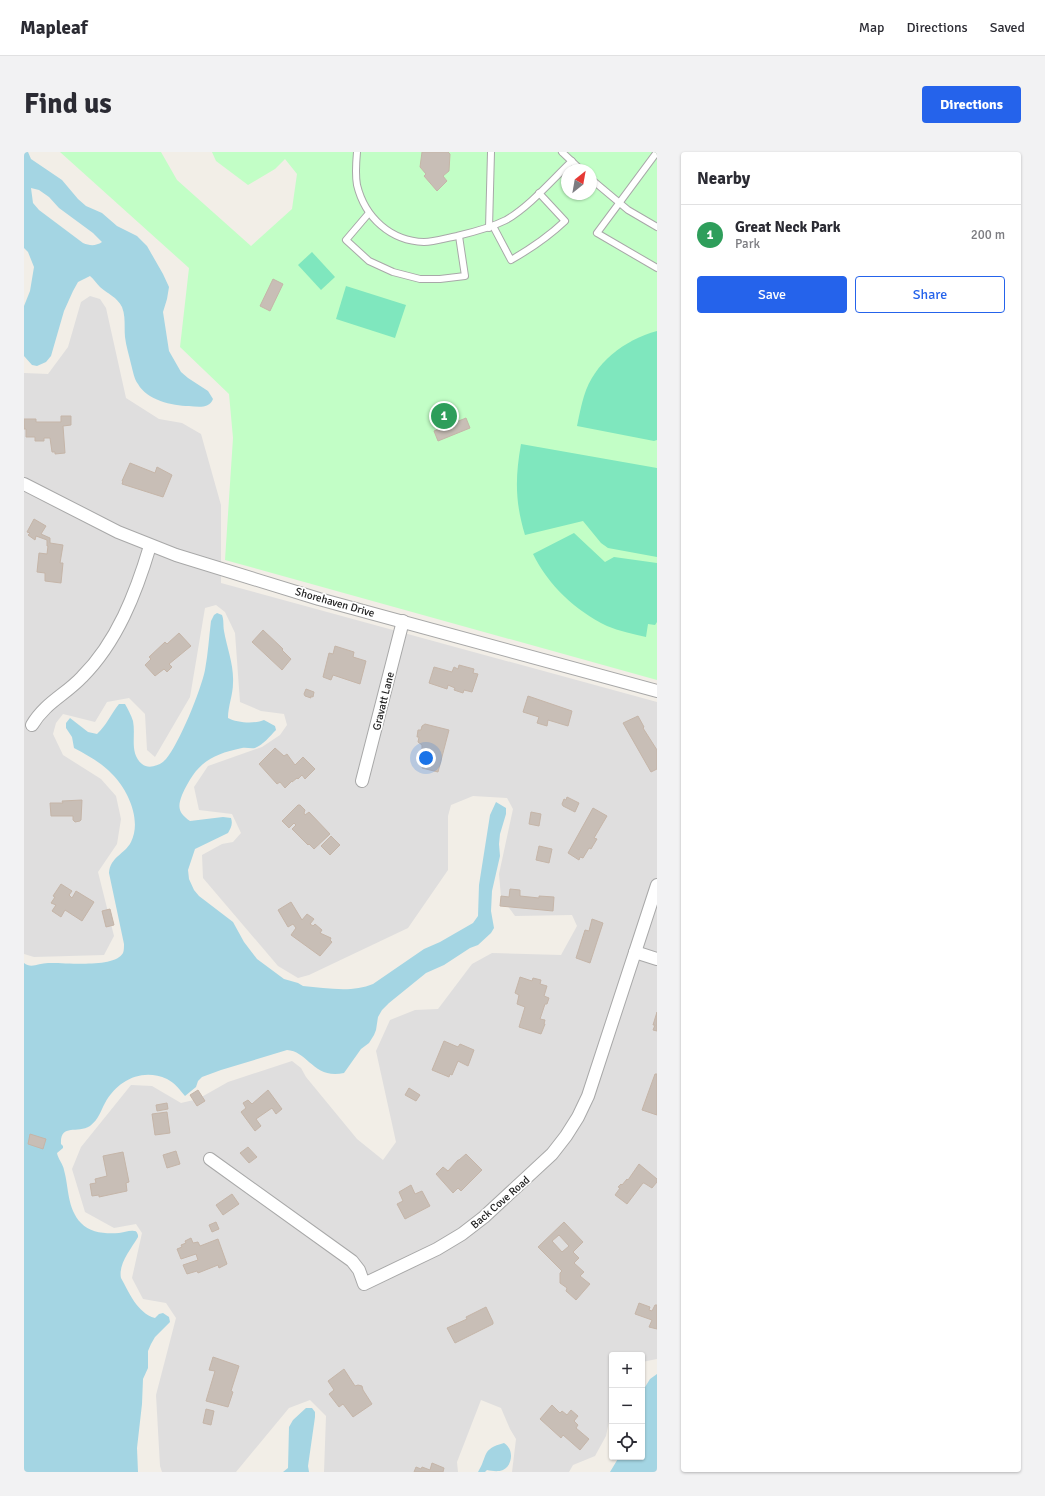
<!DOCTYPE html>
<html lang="en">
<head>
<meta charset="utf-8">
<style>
  body { margin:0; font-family:Signika,sans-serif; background:#f2f2f3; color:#2b2b33 }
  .controls { position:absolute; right:12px; bottom:12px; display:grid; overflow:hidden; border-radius:4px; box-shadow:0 1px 3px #0004 }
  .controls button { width:36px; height:36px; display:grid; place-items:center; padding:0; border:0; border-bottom:1px solid #e1e1e2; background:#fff; color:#2b2b33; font:20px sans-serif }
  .compass { position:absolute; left:537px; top:12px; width:36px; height:36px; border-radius:50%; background:#fff; box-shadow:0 1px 3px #0004; rotate:31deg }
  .you { position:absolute; left:402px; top:606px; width:14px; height:14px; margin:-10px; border:3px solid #fff; border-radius:50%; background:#1a73e8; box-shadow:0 0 0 6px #1a73e833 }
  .badge { display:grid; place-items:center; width:26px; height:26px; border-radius:50%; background:#2563eb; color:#fff; font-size:13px; font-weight:700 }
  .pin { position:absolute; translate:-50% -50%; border:2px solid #fff; box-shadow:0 1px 4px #0006 }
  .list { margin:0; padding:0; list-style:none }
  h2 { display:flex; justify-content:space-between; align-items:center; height:52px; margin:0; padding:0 16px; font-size:17px }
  h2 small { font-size:13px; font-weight:400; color:#7c7c81 }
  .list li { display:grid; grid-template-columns:26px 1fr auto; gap:12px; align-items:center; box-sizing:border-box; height:60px; padding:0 16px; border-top:1px solid #e1e1e2 }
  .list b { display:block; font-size:15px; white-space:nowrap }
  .list p { margin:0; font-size:13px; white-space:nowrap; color:#7c7c81 }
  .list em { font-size:13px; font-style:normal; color:#7c7c81 }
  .actions { display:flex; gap:8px; padding:12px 16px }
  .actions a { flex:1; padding:9px 0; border:1px solid #2563eb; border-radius:4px; text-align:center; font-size:14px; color:#2563eb }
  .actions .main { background:#2563eb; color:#fff }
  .icon { flex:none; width:22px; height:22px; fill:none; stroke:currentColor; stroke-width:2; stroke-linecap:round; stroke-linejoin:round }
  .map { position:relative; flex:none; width:633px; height:1320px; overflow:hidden; border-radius:4px }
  header { display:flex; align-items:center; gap:24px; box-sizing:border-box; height:56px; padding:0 20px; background:#fff; border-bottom:1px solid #e1e1e2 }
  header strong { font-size:19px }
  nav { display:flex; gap:22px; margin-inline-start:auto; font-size:14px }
  .intro { display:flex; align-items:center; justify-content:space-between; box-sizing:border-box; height:96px; padding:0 24px }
  h1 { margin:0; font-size:28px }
  .button { padding:10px 18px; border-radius:4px; background:#2563eb; color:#fff; font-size:14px; font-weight:700 }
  main { display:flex; gap:24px; padding:0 24px }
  aside { flex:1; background:#fff; border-radius:4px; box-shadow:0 1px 3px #0004 }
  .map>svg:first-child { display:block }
</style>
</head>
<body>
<header>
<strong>Mapleaf</strong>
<nav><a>Map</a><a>Directions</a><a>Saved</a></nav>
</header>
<div class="intro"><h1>Find us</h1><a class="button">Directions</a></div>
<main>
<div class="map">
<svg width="633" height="1320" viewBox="0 0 633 1320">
  <rect width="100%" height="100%" fill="#f2eee7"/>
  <polygon fill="#dfdede" points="66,144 76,147 82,156 102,246 135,267 158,271 177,282 197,353 197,431 633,550 633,1207 618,1210 618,1203 588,1203 588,1254 582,1284 571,1304 549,1313 545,1320 488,1320 492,1287 486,1277 477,1256 457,1248 433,1310 434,1320 300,1320 302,1264 286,1248 265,1256 212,1320 138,1320 136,1314 132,1243 152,1166 142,1151 119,1147 108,1126 118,1081 112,1072 90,1076 61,1060 48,1017 57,995 107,933 128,934 157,951 174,947 204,930 268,909 277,916 282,925 333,987 359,1008 372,990 352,899 366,868 391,858 414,857 448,812 468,801 537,803 553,774 548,763 491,764 477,745 475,722 489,657 483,646 449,644 427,653 424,664 424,718 384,776 285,823 274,826 254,814 179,726 178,703 198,692 209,690 217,681 208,662 175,658 170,635 184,614 238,595 256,583 263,573 260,562 237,559 216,550 211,481 201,460 192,453 181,456 166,545 131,605 123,598 121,562 105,546 83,550 71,570 39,562 32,571 29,582 39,603 77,627 92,644 97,667 93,692 74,720 90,784 80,803 10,805 0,802 0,221 24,222 44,195 57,150"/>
  <path fill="#c2fec6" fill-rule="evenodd" d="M36,0H137L153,28L227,94L268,57L273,22L261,7L251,17L224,33L192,9L188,0H633V528L201,408L209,286L205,242L156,195L165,116ZM543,18H567V42H543Z"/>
  <g fill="#7fe7be">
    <polygon points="288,100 311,125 297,138 274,113"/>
    <polygon points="322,134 382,153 371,186 312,167"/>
    <path d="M633,179V288L630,289L553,274C555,264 557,254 560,244C570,211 600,188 633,179Z"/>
    <path d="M497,292L633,316V405L584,396L577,391L559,369L501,383C491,350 491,326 497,292Z"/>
    <path d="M550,381L581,410L590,405L633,411V470L631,473L624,472L622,485C609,482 595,479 583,474C551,458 525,434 509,402Z"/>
  </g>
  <g fill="#a4d5e3" fill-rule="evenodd">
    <path d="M0,0H4L7,7L38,28L54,47L62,54L78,61L93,74L113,84L123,94L139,122L145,135L143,147L139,160L145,199L157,220L164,226L184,239L189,247C185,257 174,255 165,254C148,254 123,248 114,232C110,227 109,219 107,212C105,203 102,194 101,185C100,175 102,165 98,155C93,145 84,142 76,135C72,131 70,127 66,124L54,130L49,139L40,159L27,204L22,210L13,214L8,213L0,204V154L6,139L10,115L4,100L0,96ZM7,36L15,38L25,45L35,56L69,81L78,90C72,94 66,94 59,91L15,58L9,51Z"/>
    <path d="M193,461L198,463C200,468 199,473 200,479C203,496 210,513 209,531C209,543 204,554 204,566C213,571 231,572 240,568L251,574L252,578C246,584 239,593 231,596C227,597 222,595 218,596C185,603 172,612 158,643C153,656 155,661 166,669L199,665L207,666C209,672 207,676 204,681L171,697L164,718L165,727L170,738L175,744L209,770L220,790L233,807L260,827L274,831L279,834C302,836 328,841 349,832L400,797L416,790L449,771L454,764L455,733L466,663L472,650L482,656V662L476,682L475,692L476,704L468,739L467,759L470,776L467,781L454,793L446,796L420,813L402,821L365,851L358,858L354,865L352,878L350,883L345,891L337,897L320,921C290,928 284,899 263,898L197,918L178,925L174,929L172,935L161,944C156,938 151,931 143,927C118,916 94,928 81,951C76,960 75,967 66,974C53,982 36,971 37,992L39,994V996L33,1001C34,1007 39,1012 40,1018C45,1036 43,1056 57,1071C66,1081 82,1082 95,1081C99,1081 106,1078 110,1079C113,1079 113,1081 114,1083V1085C107,1097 94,1112 97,1126C105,1140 113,1161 131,1166L135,1162L139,1161L145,1165L146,1170L131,1185L127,1192L124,1199V1216L119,1227L118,1252L113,1296L114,1320H0V811C7,817 15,811 24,811C39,810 90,817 99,801C100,799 100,794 100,792L85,721C86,705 101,702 107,690C118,668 104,638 88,622C78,611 63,603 50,596L48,585L42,576V571L46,566L64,580L73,582C82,574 87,562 95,552H101C104,557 107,563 109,569C112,584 105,601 118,612C125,618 137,613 142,607C155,592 177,538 181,518C184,502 185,485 187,469L190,463Z"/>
    <polygon points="633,1222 633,1320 586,1320 595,1305 618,1305 618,1240 626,1227"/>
    <polygon points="282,1256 288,1256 291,1260 291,1265 284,1314 285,1320 259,1320 264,1316 265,1275 269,1268"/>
    <path d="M480,1291C490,1297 489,1313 479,1318C474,1320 468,1319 463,1318L461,1320H454C464,1304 457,1297 480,1291Z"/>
  </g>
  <g fill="#c8beb6" stroke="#c5b5a8" fill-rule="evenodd">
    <polygon points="398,0 424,0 426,2 425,19 419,24 423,29 413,39 400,24 402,22 396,15"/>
    <polygon points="249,127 259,132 246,159 236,154"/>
    <polygon points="37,264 47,264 47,273 39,274 41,301 31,302 31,300 28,300 26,286 20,286 20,289 11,289 11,285 2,285 2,277 0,277 0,267 12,267 12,270 37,270"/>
    <polygon points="442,266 446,276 414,289 410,279"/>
    <polygon points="106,311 131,321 133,315 148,323 139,345 98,332 99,329 98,329"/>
    <polygon points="10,367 22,374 17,382 26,386 26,391 39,393 36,411 39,411 37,431 21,429 21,421 13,420 15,401 23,402 24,394 23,394 23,388 12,384 11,388 4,383 6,381 3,380"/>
    <polygon points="239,478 257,495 259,497 258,498 267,507 258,518 228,490"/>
    <polygon points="155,481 167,494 145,512 148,515 143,520 140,517 131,524 121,513 127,507 125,505 141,490 143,492"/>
    <polygon points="311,494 330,500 329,505 342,509 336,532 309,523 307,528 299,525 305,501 309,502"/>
    <polygon points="435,513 450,517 449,521 454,522 448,540 440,538 439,541 430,538 431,536 424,533 423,537 405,531 410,515 428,520 430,515 434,517"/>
    <polygon points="282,537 290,540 289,545 287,544 287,546 281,544 280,542"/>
    <polygon points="504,544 548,559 544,574 524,568 523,574 513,571 515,565 499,560"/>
    <polygon points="614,564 620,575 619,576 633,598 633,617 627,620 599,571"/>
    <polygon points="401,572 425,578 414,620 398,616 403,598 398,597 398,593 394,590 395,585 393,585 394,578 397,578 398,574"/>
    <polygon points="251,596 260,604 263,602 271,613 279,605 291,617 281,627 278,623 274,627 273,626 268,630 268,629 261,636 256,630 253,632 235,612"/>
    <polygon points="543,645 555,651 551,660 539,654 538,652 540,647 542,648"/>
    <polygon points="58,648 57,668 56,669 51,670 49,668 49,664 27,664 26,651 39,651 38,649"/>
    <polygon points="274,653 276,653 281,658 280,661 281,663 285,660 306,682 290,697 285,692 284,693 268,677 272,673 270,671 265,676 258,669"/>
    <polygon points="569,656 583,664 570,686 573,687 567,697 565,696 559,706 556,705 555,708 544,701"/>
    <polygon points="507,660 517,662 515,674 505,672"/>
    <polygon points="307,684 316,693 306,703 297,694"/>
    <polygon points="515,694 528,697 525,711 512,708"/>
    <polygon points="37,732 48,739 45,743 48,746 52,739 70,750 58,769 41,758 37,765 28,759 32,753 27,751 31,745 29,744"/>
    <polygon points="486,737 496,738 496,744 515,746 515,744 530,745 529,759 476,754 477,744 485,745"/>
    <polygon points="267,750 278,768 283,762 290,767 286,772 289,774 291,772 298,778 296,781 307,786 306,788 308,790 296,804 267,783 272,776 269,772 264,775 254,758"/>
    <polygon points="86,757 90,773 82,775 78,759"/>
    <polygon points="568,767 579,771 566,811 552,806 561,778 565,779"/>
    <polygon points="496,825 508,829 509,826 517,828 516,832 523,834 520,844 525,846 523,852 521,852 516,867 521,868 520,872 521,872 517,882 495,875 501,855 493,852 495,843 491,841"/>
    <polygon points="633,860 633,879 629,878 631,873 629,873"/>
    <polygon points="420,889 434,895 436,892 450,898 444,914 434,909 428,923 426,922 425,925 408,918"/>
    <polygon points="631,922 633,922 633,963 618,958"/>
    <polygon points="385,936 396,943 392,949 381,943"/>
    <polygon points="174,938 181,949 173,954 166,943"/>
    <polygon points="244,938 258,957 252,962 248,956 232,967 237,974 231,979 217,960 222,956 219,951 224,948 228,952"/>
    <polygon points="143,951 144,957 133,959 132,953"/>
    <polygon points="143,960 146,981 131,983 128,962"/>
    <polygon points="6,982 22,987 19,997 4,992"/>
    <polygon points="224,995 233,1005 225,1011 216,1001"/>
    <polygon points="152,999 156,1012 143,1016 139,1003"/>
    <polygon points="99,1000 105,1030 102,1031 103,1039 75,1045 75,1043 68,1044 66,1032 72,1031 71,1027 83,1024 79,1004"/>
    <polygon points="442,1002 458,1018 437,1039 434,1036 429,1041 412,1022 419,1015 424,1019 434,1008 435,1008"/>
    <polygon points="615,1012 633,1027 633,1030 628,1036 620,1031 619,1031 603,1052 591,1043 596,1036 594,1035 597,1032 598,1033 603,1027 604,1028"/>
    <polygon points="387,1033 391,1042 398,1039 406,1054 381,1067 373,1052 379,1049 375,1040"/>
    <polygon points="208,1042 215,1052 199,1063 192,1053"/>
    <polygon points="192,1070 195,1077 188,1080 185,1073"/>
    <path d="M540,1070L559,1090L549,1100L555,1106L550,1111L560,1120L556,1124L566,1132L552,1148L542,1139L543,1136L536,1131V1121L538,1119L514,1095ZM535,1083L545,1094L538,1100L528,1089Z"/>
    <polygon points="167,1086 169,1091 174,1090 176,1094 194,1087 203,1112 195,1116 194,1113 174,1121 173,1119 163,1122 159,1113 174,1108 172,1102 157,1107 153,1097 158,1095 157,1093 162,1091 161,1089"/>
    <polygon points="615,1151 626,1155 625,1158 628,1159 631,1153 633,1153 633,1177 625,1175 628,1168 611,1162"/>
    <polygon points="462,1155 469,1170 469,1172 431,1191 423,1176 443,1167 442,1165"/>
    <polygon points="189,1205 215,1214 207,1239 209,1240 204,1255 182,1249 191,1219 185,1218"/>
    <polygon points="320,1217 331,1234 334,1233 338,1234 339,1238 348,1252 329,1265 319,1252 315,1255 305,1242 310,1238 304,1229"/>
    <polygon points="528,1253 536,1261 538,1259 543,1263 547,1258 554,1264 550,1269 554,1273 552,1276 565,1287 556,1298 539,1283 537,1286 516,1267"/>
    <polygon points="182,1257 190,1259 187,1273 179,1271"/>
    <polygon points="408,1311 420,1316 419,1320 390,1320 392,1315 397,1317 398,1315 406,1318"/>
  </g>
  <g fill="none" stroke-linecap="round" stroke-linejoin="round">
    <defs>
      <g id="lane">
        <path d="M333,0C332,11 331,22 333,33C341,66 367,89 400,90C411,90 422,86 433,84C450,80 466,76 482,68C505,55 528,28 548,9"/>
        <polyline points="538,0 557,18"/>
        <polyline points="633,0 573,81 633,116"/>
        <polyline points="567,27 604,58 633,75"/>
        <polyline points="345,61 322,88 345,109 369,120 396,127 416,127 441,124 435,84"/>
        <path d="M469,74L487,108C508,96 524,85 541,69L515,41"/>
        <polyline points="465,76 467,0"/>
      </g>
      <g id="street">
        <polyline points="0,332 94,380 152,403 295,447 633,539"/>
        <path d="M8,573C21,551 41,543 58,525C93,490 112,441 126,394"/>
        <polyline points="338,629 379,469"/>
        <polyline points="611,800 633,807"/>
        <polyline points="186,1007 328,1109 335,1118 340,1132 413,1097 438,1082 460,1065 528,1002 542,984 554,965 564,944 633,733"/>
      </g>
    </defs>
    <use href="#lane" stroke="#a8a8a8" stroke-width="8"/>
    <use href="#street" stroke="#a8a8a8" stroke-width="14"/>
    <use href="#lane" stroke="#fff" stroke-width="6"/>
    <use href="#street" stroke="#fff" stroke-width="12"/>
  </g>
  <g text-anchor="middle" stroke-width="3.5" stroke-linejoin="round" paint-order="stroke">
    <g font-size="11" fill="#212121" stroke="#fff">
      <text transform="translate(311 450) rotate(16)" y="4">Shorehaven Drive</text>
      <text transform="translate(359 549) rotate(-76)" y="4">Gravatt Lane</text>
      <text transform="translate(476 1050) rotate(-41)" y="4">Back Cove Road</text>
    </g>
  </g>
</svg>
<div class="controls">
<button>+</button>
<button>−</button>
<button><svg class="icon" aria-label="locate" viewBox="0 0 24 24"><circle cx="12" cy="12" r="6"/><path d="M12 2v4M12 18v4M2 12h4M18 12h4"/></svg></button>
</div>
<svg class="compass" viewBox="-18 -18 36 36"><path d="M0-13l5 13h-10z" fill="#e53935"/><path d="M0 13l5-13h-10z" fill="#7c7c81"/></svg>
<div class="you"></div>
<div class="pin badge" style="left:420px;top:264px;background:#2e9e5b">1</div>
</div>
<aside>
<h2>Nearby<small></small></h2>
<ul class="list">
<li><span class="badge" style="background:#2e9e5b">1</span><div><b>Great Neck Park</b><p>Park</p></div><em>200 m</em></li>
</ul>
<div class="actions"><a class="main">Save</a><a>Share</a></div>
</aside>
</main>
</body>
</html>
